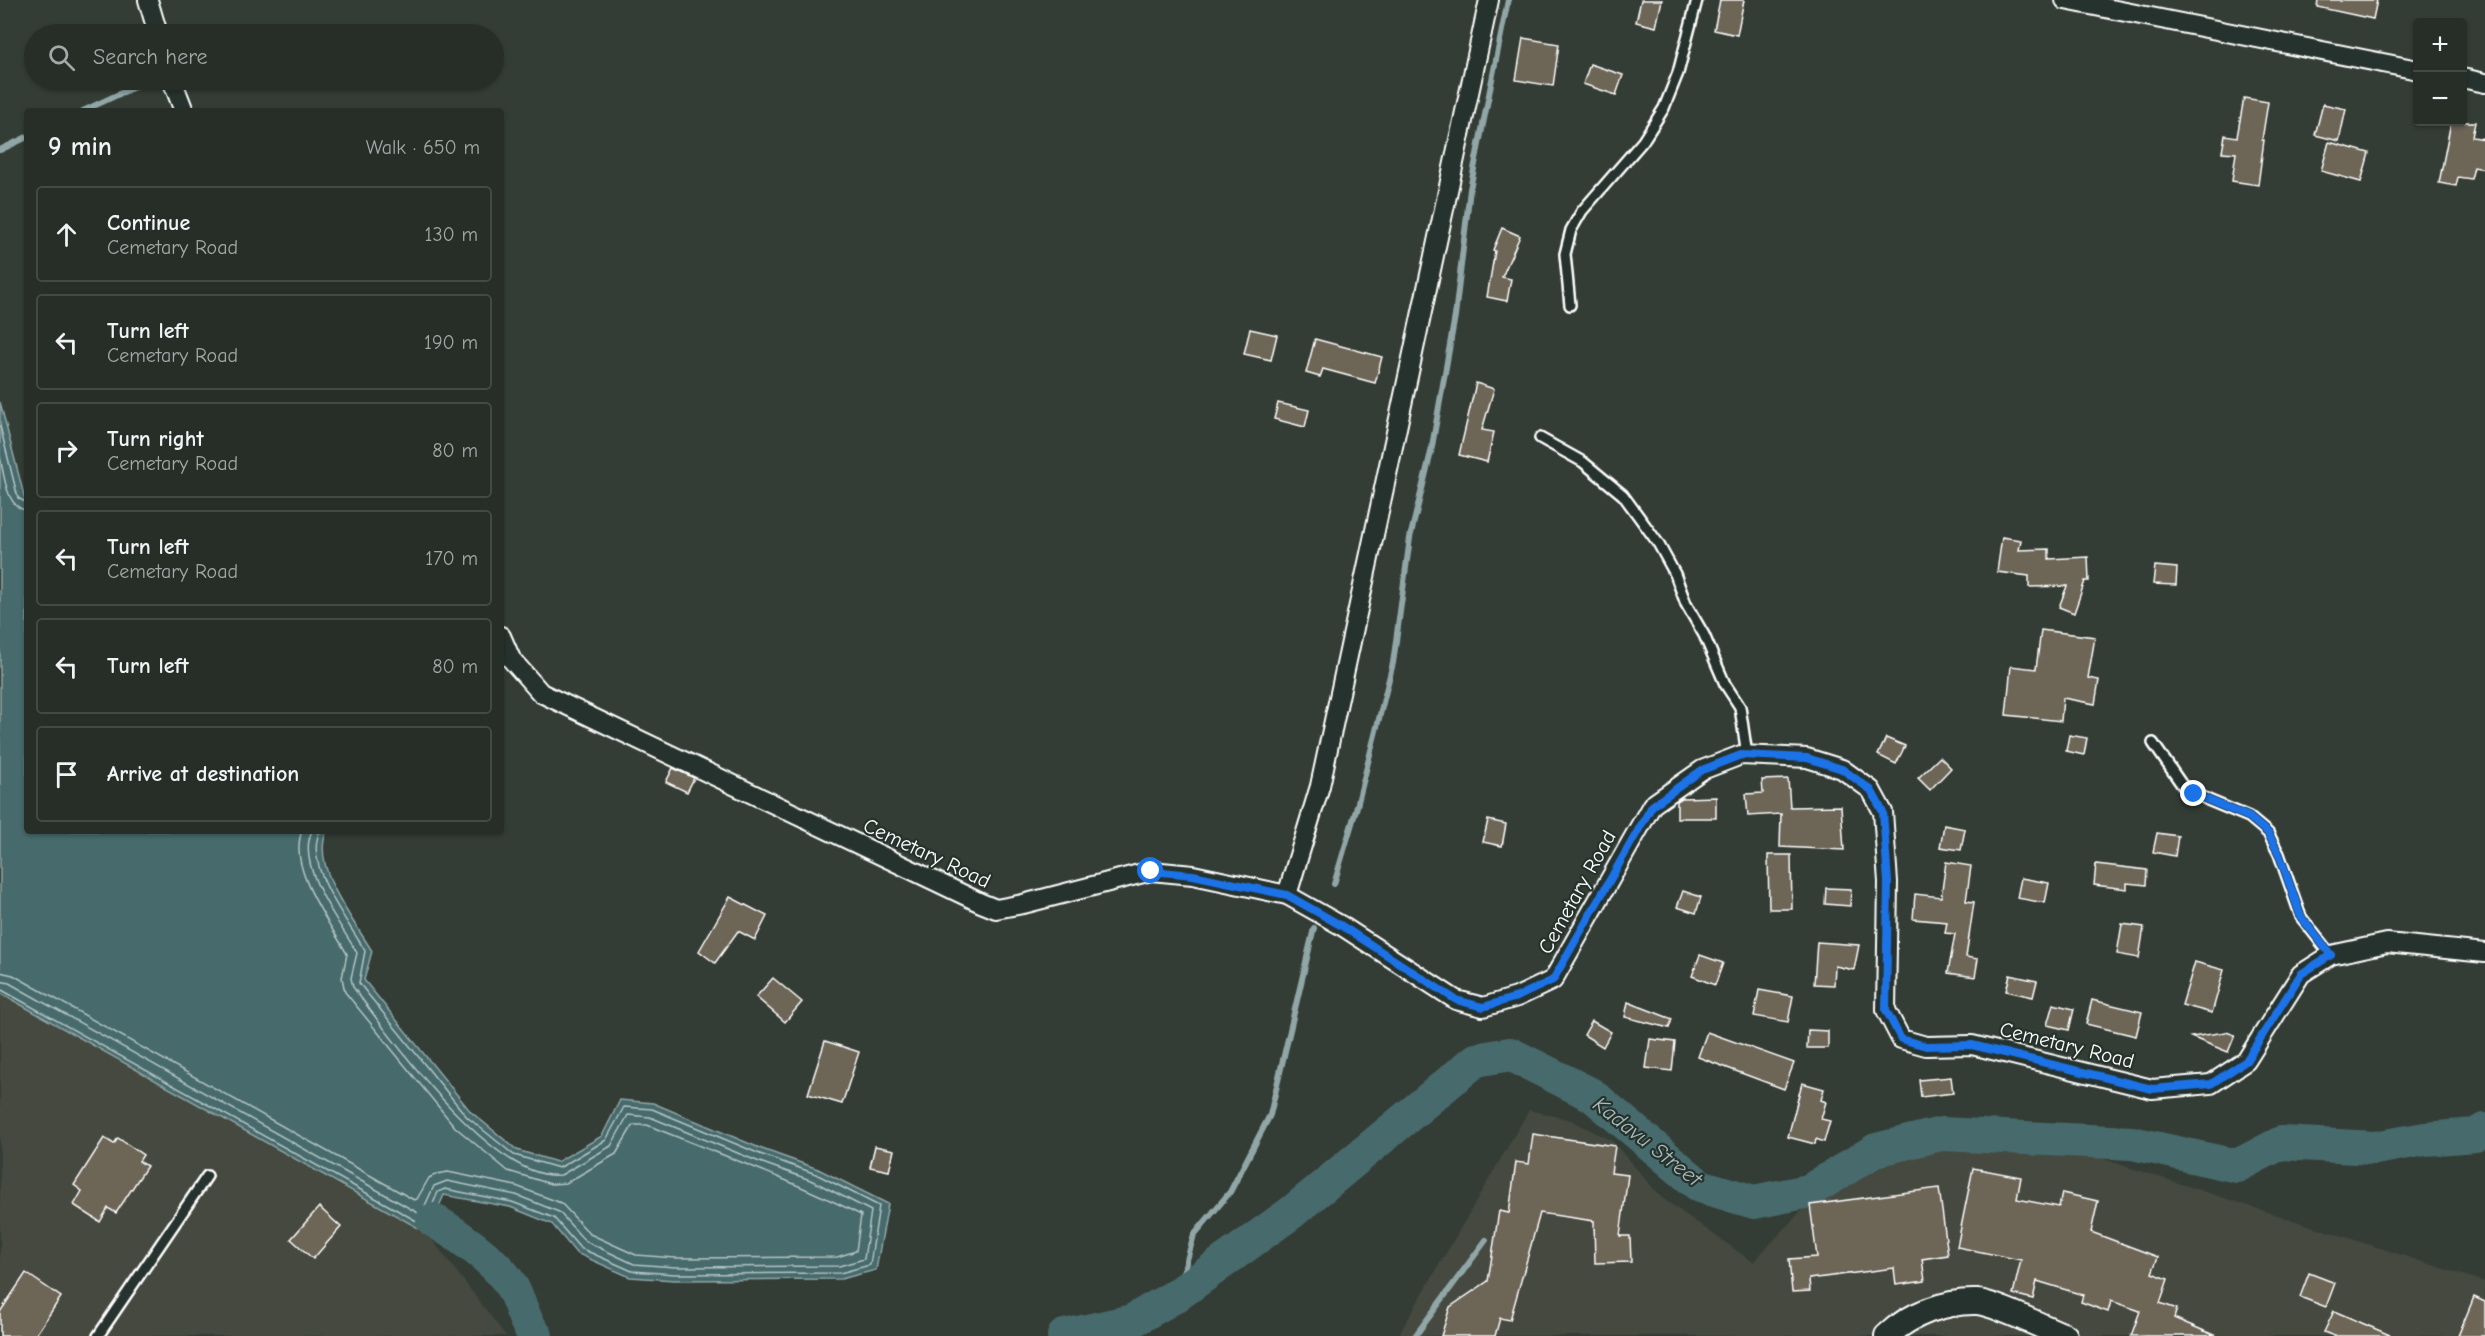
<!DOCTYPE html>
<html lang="en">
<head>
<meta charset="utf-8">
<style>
  body { margin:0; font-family:"Comic Neue",sans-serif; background:#2f3630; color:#f1f3f6 }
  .controls { position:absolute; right:18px; top:18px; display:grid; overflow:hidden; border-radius:6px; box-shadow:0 2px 4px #0004 }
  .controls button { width:54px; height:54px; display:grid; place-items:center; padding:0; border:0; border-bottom:2px solid #434a45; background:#272e28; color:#f1f3f6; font:30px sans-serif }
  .stop { position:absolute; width:18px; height:18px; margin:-14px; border:4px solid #1a73e8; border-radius:50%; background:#fff }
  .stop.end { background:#1a73e8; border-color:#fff; box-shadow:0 2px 6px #0008 }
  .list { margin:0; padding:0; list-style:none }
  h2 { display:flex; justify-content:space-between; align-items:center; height:78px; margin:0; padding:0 24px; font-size:26px }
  h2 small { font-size:20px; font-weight:400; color:#a4a8a8 }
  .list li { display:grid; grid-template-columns:39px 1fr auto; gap:18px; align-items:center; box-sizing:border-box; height:96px; margin:0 12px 12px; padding:0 12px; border:2px solid #434a45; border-radius:6px }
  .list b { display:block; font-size:22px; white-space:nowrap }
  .list p { margin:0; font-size:20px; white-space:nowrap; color:#a4a8a8 }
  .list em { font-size:20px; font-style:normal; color:#a4a8a8 }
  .icon { flex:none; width:33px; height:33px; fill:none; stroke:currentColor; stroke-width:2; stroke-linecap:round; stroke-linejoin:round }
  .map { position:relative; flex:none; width:2485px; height:1336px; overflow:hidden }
  .search { position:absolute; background:#272e28; box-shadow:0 2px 4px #0004; left:24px; top:24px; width:480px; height:66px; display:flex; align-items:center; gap:15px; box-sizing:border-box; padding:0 21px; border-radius:33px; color:#a4a8a8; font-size:22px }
  .panel { position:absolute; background:#272e28; box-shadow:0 2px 4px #0004; left:24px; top:108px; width:480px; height:726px; border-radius:6px }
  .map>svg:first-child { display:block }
</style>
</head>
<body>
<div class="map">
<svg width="2485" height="1336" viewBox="0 0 2485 1336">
  <rect width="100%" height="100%" fill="#343d35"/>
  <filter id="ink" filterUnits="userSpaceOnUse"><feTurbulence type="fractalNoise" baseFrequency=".0167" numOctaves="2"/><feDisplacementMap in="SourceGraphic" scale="12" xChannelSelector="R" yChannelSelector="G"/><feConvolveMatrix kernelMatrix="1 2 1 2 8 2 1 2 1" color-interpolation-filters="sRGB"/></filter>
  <g filter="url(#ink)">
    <g fill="#45493f">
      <polygon points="0,993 427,1233 506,1336 0,1336"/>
      <polygon points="1529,1110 1571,1120 1612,1141 1662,1198 1753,1262 1808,1204 1898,1159 1971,1142 2063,1146 2485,1282 2485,1336 1398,1336"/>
    </g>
    <path fill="#476b6c" stroke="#91a6a7" stroke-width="1.5" d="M0,402L27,507V831H327C310,866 354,921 372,951L364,980L471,1112L517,1150L557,1162L602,1136L620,1100L653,1103L762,1149L818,1169L888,1204L876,1270L841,1279L674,1280L630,1277L576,1253L552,1224L510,1207L444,1195L427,1233L0,993Z"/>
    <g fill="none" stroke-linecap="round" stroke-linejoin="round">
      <g stroke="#b5c4c4" stroke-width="1.5">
        <polyline points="0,426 18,498 27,503"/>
        <path d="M0,457C4,473 6,509 27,510"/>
        <path d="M0,972L13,975L414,1200L417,1199L429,1178L437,1174L448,1172L516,1186L561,1203L590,1234L636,1255L675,1258L837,1257L856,1251L861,1215C792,1180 719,1154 647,1125H633L616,1154L566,1183L551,1184L508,1171L455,1127L345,992L342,978L347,954C330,923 287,868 302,831"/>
        <path d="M0,981L9,983L418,1213L422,1212L434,1186L447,1181L516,1195L559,1212L585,1241L634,1264L675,1267L839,1266L864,1259L871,1211L813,1181L757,1161L650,1117L628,1115L611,1146L561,1175C494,1183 390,1037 353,987L351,978L357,953C340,923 295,866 312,831"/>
        <path d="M0,989L422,1224L425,1222L438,1192L445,1189L512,1202L554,1218L580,1248L632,1271L675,1274L840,1273L870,1265L879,1206L816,1174L760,1154L652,1109L624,1107L606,1140L559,1168L514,1155L467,1117L359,983L365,951C348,921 303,866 320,831"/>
      </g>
      <g stroke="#91a6a7" stroke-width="6">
        <polyline points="83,111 149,80"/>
        <polyline points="0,150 27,137"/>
        <polyline points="1334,884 1356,810 1393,663 1410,538 1431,452 1455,316 1470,189 1508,0"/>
        <polyline points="1177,1295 1194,1235 1230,1192 1270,1115 1314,928"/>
        <polyline points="1415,1336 1486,1240"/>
      </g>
      <g stroke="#476b6c" stroke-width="34">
        <path d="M433,1220C455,1233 490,1257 506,1278C520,1295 521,1319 536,1336"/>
        <polyline points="1064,1336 1132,1321 1177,1295 1291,1213 1476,1060 1510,1054 1592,1095 1700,1186 1754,1202 1809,1191 1876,1150 1941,1134 2132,1143 2237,1166 2281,1143 2375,1148 2425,1139 2475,1135 2485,1130"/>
      </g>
    </g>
    <g fill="#6d6556" stroke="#fff" stroke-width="1.5">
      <polygon points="1641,0 1662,0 1656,27 1636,22"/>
      <polygon points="1720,0 1744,0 1737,35 1714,30"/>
      <polygon points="2318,0 2377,0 2373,19 2317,7"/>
      <polygon points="1523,38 1559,44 1553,86 1516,80"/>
      <polygon points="1590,64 1623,75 1616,95 1583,84"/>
      <polygon points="2244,98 2268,102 2262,140 2264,140 2258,185 2232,181 2236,153 2222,152 2225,135 2237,137"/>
      <polygon points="2323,104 2346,109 2339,141 2315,135"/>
      <polygon points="2451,122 2475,122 2472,137 2485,139 2485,169 2474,167 2471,179 2458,177 2456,186 2439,183"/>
      <polygon points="2329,142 2369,153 2361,182 2321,171"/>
      <polygon points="1502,228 1520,236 1502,277 1511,279 1507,301 1487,297 1495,251 1493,250"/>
      <polygon points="1250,329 1277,335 1271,360 1244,354"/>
      <polygon points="1315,339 1382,357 1375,383 1323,369 1320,377 1306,373"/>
      <polygon points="1476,383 1494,389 1482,430 1494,432 1487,462 1459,455"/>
      <polygon points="1278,403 1309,410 1305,427 1274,419"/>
      <polygon points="2002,537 2021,540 2019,550 2049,549 2049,559 2088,557 2089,581 2085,581 2074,613 2059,607 2067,586 2029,587 2029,576 1997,572"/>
      <polygon points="2155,566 2177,568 2176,585 2153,584"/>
      <polygon points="2041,630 2095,637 2088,678 2099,680 2095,704 2063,698 2061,721 2006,715 2011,666 2036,669"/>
      <polygon points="2069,735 2087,738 2084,755 2066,751"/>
      <polygon points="1886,738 1905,746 1896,764 1878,755"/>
      <polygon points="1940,757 1951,768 1930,790 1918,778"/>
      <polygon points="673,768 694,778 687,792 666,782"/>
      <polygon points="1788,779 1790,807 1841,806 1844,850 1780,847 1781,814 1748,816 1746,794 1763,793 1762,780"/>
      <polygon points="1716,797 1716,818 1677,818 1677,801 1682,798"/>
      <polygon points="1488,820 1506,824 1502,846 1483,842"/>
      <polygon points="1944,825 1965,829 1961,850 1940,847"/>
      <polygon points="2157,833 2178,836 2175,856 2153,852"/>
      <polygon points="1768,855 1791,855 1792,909 1769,909"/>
      <polygon points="1946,862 1971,866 1966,901 1974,902 1966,957 1978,959 1975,977 1948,973 1955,934 1945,933 1947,922 1913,919 1915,894 1941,897"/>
      <polygon points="2096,864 2147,870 2146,885 2127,883 2127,889 2094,885"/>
      <polygon points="2021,878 2049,883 2045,903 2017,898"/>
      <polygon points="1826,888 1851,889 1850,906 1825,904"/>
      <polygon points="1683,891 1701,897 1696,913 1677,907"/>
      <polygon points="730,897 767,916 755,940 738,931 715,963 699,951"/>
      <polygon points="2122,924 2144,927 2139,958 2117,954"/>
      <polygon points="1817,942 1859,945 1854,970 1835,966 1834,985 1814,984"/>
      <polygon points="1700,955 1723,963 1715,985 1692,976"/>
      <polygon points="2195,962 2224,970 2212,1013 2182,1005"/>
      <polygon points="2010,975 2037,981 2033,997 2006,991"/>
      <polygon points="773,978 802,1002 785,1022 756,997"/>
      <polygon points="1759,990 1793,996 1788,1022 1754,1016"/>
      <polygon points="2092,1000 2142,1012 2136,1036 2086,1024"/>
      <polygon points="1628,1002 1672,1019 1669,1028 1625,1017"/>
      <polygon points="2053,1004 2074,1009 2069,1030 2047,1025"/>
      <polygon points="1592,1021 1611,1032 1603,1047 1584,1035"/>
      <polygon points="1808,1030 1828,1031 1828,1048 1807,1048"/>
      <polygon points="1707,1032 1794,1063 1784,1089 1698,1057"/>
      <polygon points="2226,1032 2235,1035 2228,1052 2191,1037"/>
      <polygon points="1650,1039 1675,1042 1672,1071 1646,1068"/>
      <polygon points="825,1041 859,1052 842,1104 808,1094"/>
      <polygon points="1951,1077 1953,1093 1921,1097 1919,1080"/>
      <polygon points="1802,1083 1824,1089 1821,1100 1826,1102 1821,1119 1830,1121 1824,1142 1816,1139 1815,1144 1788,1137"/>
      <polygon points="1533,1134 1615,1146 1611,1173 1628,1175 1620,1236 1630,1236 1631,1262 1595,1263 1594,1221 1540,1213 1510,1320 1500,1318 1495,1336 1441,1336 1450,1307 1488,1281 1499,1211 1509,1213 1516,1162 1529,1164"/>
      <polygon points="104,1138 114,1144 118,1138 143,1155 139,1161 147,1166 116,1213 108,1208 100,1222 74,1205 82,1191 74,1185"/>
      <polygon points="875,1146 894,1150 889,1171 870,1167"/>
      <polygon points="1973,1168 2021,1177 2017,1199 2059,1207 2062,1193 2098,1201 2091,1232 2158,1257 2152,1273 2168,1279 2160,1303 2177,1309 2174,1318 2216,1336 2131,1336 2140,1311 2111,1301 2108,1312 2081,1302 2083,1295 2037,1281 2033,1299 2013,1294 2021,1260 1957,1247"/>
      <polygon points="1939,1188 1948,1255 1922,1259 1925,1281 1896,1285 1894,1268 1809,1279 1810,1291 1792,1292 1789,1259 1817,1257 1810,1205"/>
      <polygon points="319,1207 341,1227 313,1259 291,1239"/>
      <polygon points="26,1273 61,1297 35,1336 0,1336 0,1312"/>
      <polygon points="2309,1273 2335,1283 2326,1307 2300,1297"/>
      <polygon points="2474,1297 2485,1302 2485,1336 2458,1336"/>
      <polygon points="2334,1311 2392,1336 2334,1336 2324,1332"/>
    </g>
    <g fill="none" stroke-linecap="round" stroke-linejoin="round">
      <defs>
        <g id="lane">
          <polyline points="1570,305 1565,254 1571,230 1582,211 1643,141 1664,108 1678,73 1697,0"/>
          <polyline points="1540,438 1583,462 1623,495 1658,543 1675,574 1686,604 1704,635 1725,684 1740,707 1747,755"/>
          <polyline points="2153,743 2182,785 2208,800 2249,817 2268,833 2279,854 2301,917 2331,955"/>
          <polyline points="98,1336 207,1176"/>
        </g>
        <g id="street">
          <polyline points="148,0 158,34"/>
          <polyline points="2065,0 2418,70"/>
          <polyline points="2462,78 2485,83"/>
          <polyline points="172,80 184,111"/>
          <polyline points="501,636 511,659 541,693 981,903 996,909 1023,904 1151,871 1193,875 1287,895 1342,926 1456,1000 1483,1007 1517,997 1553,980 1652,805 1702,770 1741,755 1807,758 1842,769 1871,790 1883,812 1888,882 1886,1010 1901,1039 1926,1046 1972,1045 2152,1089 2211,1084 2246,1061 2301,974 2331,955 2387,943 2485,953"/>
          <polyline points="1287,895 1320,786 1489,0"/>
        </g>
        <path id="secondary" d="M1887,1336C1910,1314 1945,1301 1977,1302C1994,1303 2047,1329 2065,1336"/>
      </defs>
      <use href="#lane" stroke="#fff" stroke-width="14"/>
      <use href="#street" stroke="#fff" stroke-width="22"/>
      <use href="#secondary" stroke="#fff" stroke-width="28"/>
      <use href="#lane" stroke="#26332d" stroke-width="9"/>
      <use href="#street" stroke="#26332d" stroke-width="18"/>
      <use href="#secondary" stroke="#26332d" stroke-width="24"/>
    </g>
  </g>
  <g fill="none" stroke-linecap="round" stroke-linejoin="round" filter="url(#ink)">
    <polyline stroke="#1a73e8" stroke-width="8" points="1151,871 1193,875 1287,895 1342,926 1456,1000 1483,1007 1517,997 1553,980 1652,806 1702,770 1741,755 1807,758 1842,769 1871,790 1883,812 1888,882 1886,1010 1901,1039 1926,1046 1972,1045 2152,1089 2211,1084 2246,1061 2301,974 2331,955 2301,917 2279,854 2268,833 2249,817 2194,794"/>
  </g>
  <g text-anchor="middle" stroke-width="4.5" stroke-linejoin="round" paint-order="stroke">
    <g font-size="21" fill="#fff" stroke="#26332d">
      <text transform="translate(927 853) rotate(25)" y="7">Cemetary Road</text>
      <text transform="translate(1577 892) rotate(-61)" y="7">Cemetary Road</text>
      <text transform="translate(2067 1045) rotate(14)" y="7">Cemetary Road</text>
    </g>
    <g font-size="22" font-style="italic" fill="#acbcbd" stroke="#26332d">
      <text transform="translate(1648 1141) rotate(38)" y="8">Kadavu Street</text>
    </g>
  </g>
</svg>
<div class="controls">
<button>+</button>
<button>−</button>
</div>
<div class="stop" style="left:1151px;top:871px"></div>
<div class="stop end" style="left:2194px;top:794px"></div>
<div class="search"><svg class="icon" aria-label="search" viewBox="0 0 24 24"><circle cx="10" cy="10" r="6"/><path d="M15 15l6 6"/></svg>Search here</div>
<section class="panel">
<h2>9 min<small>Walk · 650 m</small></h2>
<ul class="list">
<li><svg class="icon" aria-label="ahead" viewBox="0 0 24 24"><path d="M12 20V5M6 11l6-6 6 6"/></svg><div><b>Continue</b><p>Cemetary Road</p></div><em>130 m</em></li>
<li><svg class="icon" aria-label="left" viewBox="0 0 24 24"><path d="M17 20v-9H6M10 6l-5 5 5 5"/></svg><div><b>Turn left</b><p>Cemetary Road</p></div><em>190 m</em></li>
<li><svg class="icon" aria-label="right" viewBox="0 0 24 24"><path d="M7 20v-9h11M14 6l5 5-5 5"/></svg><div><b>Turn right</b><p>Cemetary Road</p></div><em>80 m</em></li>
<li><svg class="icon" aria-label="left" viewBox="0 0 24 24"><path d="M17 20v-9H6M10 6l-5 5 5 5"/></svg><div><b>Turn left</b><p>Cemetary Road</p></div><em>170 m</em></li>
<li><svg class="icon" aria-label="left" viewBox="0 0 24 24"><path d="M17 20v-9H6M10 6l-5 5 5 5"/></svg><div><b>Turn left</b></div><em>80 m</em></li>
<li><svg class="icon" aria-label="arrive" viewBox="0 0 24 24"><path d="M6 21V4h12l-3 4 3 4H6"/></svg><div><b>Arrive at destination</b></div></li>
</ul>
</section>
</div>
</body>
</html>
